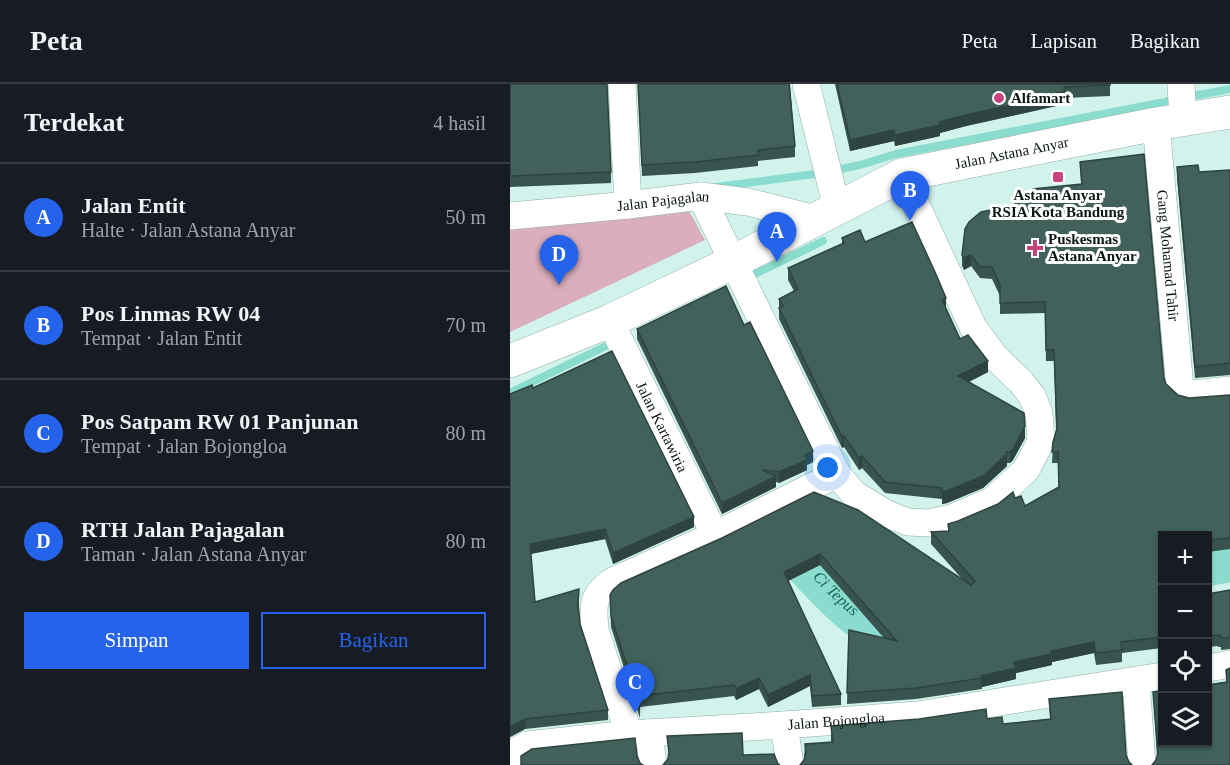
<!DOCTYPE html>
<html lang="id">
<head>
<meta charset="utf-8">
<style>
  body { margin:0; font-family:Georgia,serif; background:#20242c; color:#f1f3f6 }
  .controls { position:absolute; right:18px; bottom:18px; display:grid; overflow:hidden; border-radius:0px; box-shadow:0 2px 4px #0004 }
  .controls button { width:54px; height:54px; display:grid; place-items:center; padding:0; border:0; border-bottom:2px solid #363941; background:#171b24; color:#f1f3f6; font:30px sans-serif }
  .you { position:absolute; left:318px; top:384px; width:21px; height:21px; margin:-15px; border:4px solid #fff; border-radius:50%; background:#1a73e8; box-shadow:0 0 0 9px #1a73e833 }
  .badge { display:grid; place-items:center; width:39px; height:39px; border-radius:50%; background:#2563eb; color:#fff; font-size:20px; font-weight:700 }
  .pin { position:absolute; translate:-50% -50px; filter:drop-shadow(0 2px 3px #0008) }
  .pin::after { content:''; position:absolute; top:32px; width:21px; height:18px; background:inherit; clip-path:polygon(0 0,100% 0,50% 100%) }
  .list { margin:0; padding:0; list-style:none }
  h2 { display:flex; justify-content:space-between; align-items:center; height:78px; margin:0; padding:0 24px; font-size:26px }
  h2 small { font-size:20px; font-weight:400; color:#9ea1a6 }
  .list li { display:grid; grid-template-columns:39px 1fr auto; gap:18px; align-items:center; box-sizing:border-box; height:108px; padding:0 24px; border-top:2px solid #363941 }
  .list b { display:block; font-size:22px; white-space:nowrap }
  .list p { margin:0; font-size:20px; white-space:nowrap; color:#9ea1a6 }
  .list em { font-size:20px; font-style:normal; color:#9ea1a6 }
  .actions { display:flex; gap:12px; padding:18px 24px }
  .actions a { flex:1; padding:14px 0; border:2px solid #2563eb; border-radius:0px; text-align:center; font-size:21px; color:#2563eb }
  .actions .main { background:#2563eb; color:#fff }
  .icon { flex:none; width:33px; height:33px; fill:none; stroke:currentColor; stroke-width:2; stroke-linecap:round; stroke-linejoin:round }
  .map { position:relative; flex:none; width:720px; height:681px; overflow:hidden }
  header { display:flex; align-items:center; gap:36px; box-sizing:border-box; height:84px; padding:0 30px; background:#171b24; border-bottom:2px solid #363941 }
  header strong { font-size:28px }
  nav { display:flex; gap:33px; margin-inline-start:auto; font-size:21px }
  main { display:flex }
  aside { flex:1; background:#171b24 }
  .map>svg:first-child { display:block }
</style>
</head>
<body>
<header>
<strong>Peta</strong>
<nav><a>Peta</a><a>Lapisan</a><a>Bagikan</a></nav>
</header>
<main>
<aside>
<h2>Terdekat<small>4 hasil</small></h2>
<ul class="list">
<li><span class="badge">A</span><div><b>Jalan Entit</b><p>Halte · Jalan Astana Anyar</p></div><em>50 m</em></li>
<li><span class="badge">B</span><div><b>Pos Linmas RW 04</b><p>Tempat · Jalan Entit</p></div><em>70 m</em></li>
<li><span class="badge">C</span><div><b>Pos Satpam RW 01 Panjunan</b><p>Tempat · Jalan Bojongloa</p></div><em>80 m</em></li>
<li><span class="badge">D</span><div><b>RTH Jalan Pajagalan</b><p>Taman · Jalan Astana Anyar</p></div><em>80 m</em></li>
</ul>
<div class="actions"><a class="main">Simpan</a><a>Bagikan</a></div>
</aside>
<div class="map">
<svg width="720" height="681" viewBox="0 0 720 681">
  <rect width="100%" height="100%" fill="#d1f3ec"/>
  <polygon fill="#daaebd" points="178,125 195,156 0,248 0,146"/>
  <g fill="none" stroke-linecap="round" stroke-linejoin="round">
    <g stroke="#89dcce" stroke-width="8">
      <polyline points="683,12 720,5"/>
      <polyline points="326,86 350,81 386,70 665,16"/>
      <polyline points="206,103 312,89"/>
      <polyline points="243,191 313,157"/>
      <polyline points="0,309 98,261"/>
    </g>
    <g stroke="#89dcce" stroke-width="48">
      <path id="s1" d="M247,474C260,466 272,464 286,467C314,496 350,541 390,551C399,553 409,551 418,551"/>
      <polyline points="698,478 720,474"/>
    </g>
    <defs>
      <g id="minor">
        <polyline points="112,0 118,121"/>
        <polyline points="296,0 327,124"/>
        <polyline points="671,0 673,35"/>
        <path id="s2" d="M646,40L670,304L677,309L682,310L720,306"/>
        <polyline points="191,112 327,390 344,410 377,430 398,438 419,439 442,434 482,417 516,386 531,357 529,329 522,312 511,298 485,273 463,243 392,91"/>
        <path id="s3" d="M0,132L118,121L191,112L238,118L306,135"/>
        <path id="s4" d="M100,237L205,451"/>
        <polyline points="698,584 720,580"/>
        <polyline points="626,597 632,681"/>
        <polyline points="274,641 280,681"/>
        <polyline points="139,649 143,681"/>
        <path d="M119,650L85,546C83,520 81,512 103,497L205,451L327,390"/>
        <path id="s5" d="M0,671L17,661L119,650L274,641L408,631L652,592"/>
      </g>
      <g id="primary">
        <path id="s6" d="M0,277L100,237L223,178L392,91L646,40L720,28"/>
      </g>
    </defs>
    <use href="#minor" stroke="#8fafa9" stroke-width="28"/>
    <use href="#primary" stroke="#8fafa9" stroke-width="34"/>
    <use href="#minor" stroke="#fff" stroke-width="27"/>
    <use href="#primary" stroke="#fff" stroke-width="33"/>
  </g>
  <g fill="#39534e">
    <polygon points="0,0 101,88 101,99 0,103"/>
    <polygon points="128,0 280,0 285,62 285,73 248,77 248,82 185,89 132,92"/>
    <polygon points="325,0 600,0 600,12 554,14 554,19 546,20 546,22 456,42 430,49 430,52 385,62 384,57 340,67"/>
    <polygon points="570,78 656,300 668,311 679,314 720,311 720,465 698,468 698,452 652,452 652,564 612,569 612,578 586,581 584,569 542,578 542,581 506,589 506,595 472,603 472,605 406,615 337,620 339,546 374,554 310,481 278,497 331,610 331,621 302,623 300,602 258,623 249,605 226,616 224,612 130,623 130,634 101,543 100,511 304,408 453,496 421,460 421,448 438,447 438,440 448,437 505,414 515,422 549,403 548,379 542,379 543,358 546,346 544,277 536,277 535,229 490,230 490,212 482,195 470,194 461,182 454,186 452,182 452,171 505,128 504,110 571,100"/>
    <polygon points="667,83 689,88 720,86 720,291 685,294 667,94"/>
    <polygon points="332,154 355,158 436,224 450,255 478,288 459,298 515,354 503,376 500,379 497,379 497,382 473,404 437,419 432,420 432,415 375,409 352,384 349,386 334,363 332,364 269,235 269,215 284,207 278,196 278,184 332,160"/>
    <polygon points="234,241 303,378 297,381 297,386 269,399 266,398 266,403 212,430 127,255 127,245"/>
    <polygon points="23,304 184,443 103,480 95,455 21,470 25,518 69,515 69,525 70,540 98,626 98,636 15,645 0,653 0,310"/>
    <polygon points="720,506 720,565 711,566 711,563 708,563 708,562 698,563 698,510"/>
    <polygon points="720,584 720,681 646,676 647,672 643,608 716,599 716,586"/>
    <polygon points="539,615 616,671 619,678 294,676 295,660 321,658 321,642 477,635 493,640 540,635"/>
  </g>
  <g fill="#2e4440">
    <polygon points="546,11 546,22 456,42 430,49 430,52 385,62 385,51 456,31"/>
    <polygon points="384,46 384,57 340,67 340,56"/>
    <polygon points="461,171 461,182 454,186 454,174"/>
    <polygon points="436,214 436,226 432,216"/>
    <polygon points="478,277 478,288 448,303 448,292"/>
    <polygon points="515,342 515,354 503,376 500,379 500,368"/>
    <polygon points="334,352 334,363 332,364 332,353"/>
    <polygon points="303,367 303,378 297,381 297,386 269,399 269,388 295,371"/>
    <polygon points="497,370 497,382 473,404 437,419 432,420 432,408"/>
    <polygon points="352,372 352,384 349,386 349,374"/>
    <polygon points="266,392 266,403 212,430 212,419"/>
    <polygon points="184,433 184,443 103,480 103,469"/>
    <polygon points="95,445 95,455 20,470 20,460"/>
    <polygon points="310,470 310,481 274,499 274,488"/>
    <polygon points="584,558 584,569 542,578 542,581 506,589 506,595 472,603 471,592 504,578 541,567"/>
    <polygon points="300,591 300,602 258,623 258,611"/>
    <polygon points="249,594 249,605 226,616 226,605"/>
    <polygon points="15,635 15,645 0,653 0,643"/>
  </g>
  <g fill="#42615b" stroke="#2e4440" stroke-width="1.5">
    <polygon points="0,0 97,0 101,88 0,92"/>
    <polygon points="128,0 279,0 285,62 248,66 248,71 185,78 132,81"/>
    <polygon points="327,0 600,0 600,1 554,3 554,8 546,9 546,11 456,31 429,38 430,41 385,51 384,46 340,56"/>
    <polygon points="634,70 654,294 656,300 668,311 679,314 720,311 720,454 698,456 698,452 652,452 652,553 611,558 612,566 586,569 584,558 541,567 542,570 504,578 506,584 471,592 472,594 406,604 337,609 339,546 387,557 310,470 274,488 331,610 302,612 300,591 258,611 249,594 226,605 224,601 128,612 130,622 101,532 100,511 103,506 111,499 212,454 304,408 348,426 461,501 465,497 421,448 439,447 438,440 448,437 488,420 503,408 505,414 511,412 515,422 549,403 548,368 542,368 543,358 547,345 544,266 536,266 535,218 490,219 490,201 482,183 470,183 461,171 454,174 452,171 455,145 459,138 471,128 481,126 507,128 504,110 523,107 523,105 572,100 570,78"/>
    <polygon points="688,81 689,88 720,86 720,279 685,283 667,83"/>
    <polygon points="402,138 425,188 436,214 432,216 450,255 458,251 478,277 448,292 514,329 515,342 503,365 500,368 496,368 497,370 473,392 437,407 432,408 432,404 375,398 352,372 349,374 334,352 332,353 269,224 273,222 269,215 288,205 278,184 334,159 332,154 350,146 355,158"/>
    <polygon points="216,202 234,241 240,238 303,367 295,371 297,376 269,388 252,386 266,392 212,419 127,245"/>
    <polygon points="102,267 184,433 103,469 95,445 20,460 25,518 69,505 68,520 70,540 98,626 15,635 0,643 0,310 22,301 23,304"/>
    <polygon points="720,506 720,554 711,554 711,552 708,552 708,551 698,552 698,510"/>
    <polygon points="720,584 720,681 642,681 646,676 648,669 643,608 652,607 652,658 698,658 698,601 717,598 716,586"/>
    <polygon points="612,608 616,671 619,678 622,681 290,681 294,676 296,668 295,660 323,658 321,642 409,635 476,625 477,635 492,633 493,640 541,635 539,615"/>
    <polygon points="232,649 233,671 264,670 268,680 270,681 153,681 158,675 159,668 157,652"/>
    <polygon points="125,654 127,672 130,679 133,681 11,681 11,672 22,665"/>
  </g>
  <g fill="#ca4381" stroke="#fff" stroke-width="2">
    <circle cx="489" cy="14" r="6"/>
    <rect x="542" y="87" width="12" height="12" rx="3"/>
    <path d="M522 155h6v6h6v6h-6v6h-6v-6h-6v-6h6z"/>
  </g>
  <g text-anchor="middle" stroke-width="6" stroke-linejoin="round" paint-order="stroke">
    <g font-size="15" font-weight="bold" fill="#0b1715" stroke="#fff" text-anchor="start">
      <text x="501" y="19">Alfamart</text>
      <text x="548" y="116" text-anchor="middle">Astana Anyar<tspan x="548" dy="17">RSIA Kota Bandung</tspan></text>
      <text x="538" y="160">Puskesmas<tspan x="538" dy="17">Astana Anyar</tspan></text>
    </g>
    <g font-size="15" fill="#0b1715" stroke="#fff">
      <text dy="5" stroke="none"><textPath href="#s6" startOffset="546">Jalan Astana Anyar</textPath></text>
      <text dy="5" stroke="none"><textPath href="#s3" startOffset="154">Jalan Pajagalan</textPath></text>
      <text dy="5" stroke="none"><textPath href="#s2" startOffset="132">Gang Mohamad Tahir</textPath></text>
      <text dy="5" stroke="none"><textPath href="#s4" startOffset="118">Jalan Kartawiria</textPath></text>
      <text dy="5" stroke="none"><textPath href="#s5" startOffset="330">Jalan Bojongloa</textPath></text>
    </g>
    <g font-size="16" font-style="italic" fill="#1e6158" stroke="#fff">
      <text dy="6" stroke="none"><textPath href="#s1" startOffset="99">Ci Tepus</textPath></text>
    </g>
  </g>
</svg>
<div class="controls">
<button>+</button>
<button>−</button>
<button><svg class="icon" aria-label="locate" viewBox="0 0 24 24"><circle cx="12" cy="12" r="6"/><path d="M12 2v4M12 18v4M2 12h4M18 12h4"/></svg></button>
<button><svg class="icon" aria-label="layers" viewBox="0 0 24 24"><path d="M12 4l9 5-9 5-9-5zM3 14l9 5 9-5"/></svg></button>
</div>
<div class="you"></div>
<div class="pin badge" style="left:267px;top:178px">A</div>
<div class="pin badge" style="left:400px;top:137px">B</div>
<div class="pin badge" style="left:125px;top:629px">C</div>
<div class="pin badge" style="left:49px;top:201px">D</div>
</div>
</main>
</body>
</html>
